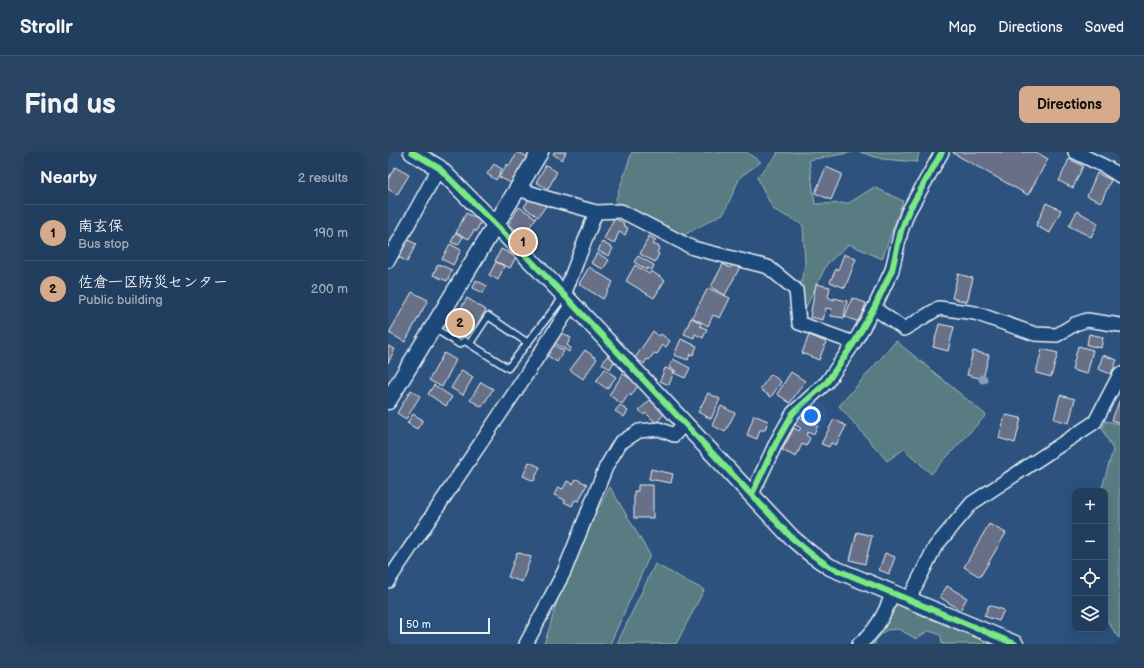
<!DOCTYPE html>
<html lang="en">
<head>
<meta charset="utf-8">
<style>
  body { margin:0; font-family:"Balsamiq Sans","Klee One",sans-serif; background:#2a4564; color:#f1f3f6 }
  .controls { position:absolute; right:12px; bottom:12px; display:grid; overflow:hidden; border-radius:8px; box-shadow:0 4px 16px #0002 }
  .controls button { width:36px; height:36px; display:grid; place-items:center; padding:0; border:0; border-bottom:1px solid #3f5773; background:#223e5e; color:#f1f3f6; font:20px sans-serif }
  .scale { position:absolute; left:12px; bottom:10px; width:90px; box-sizing:border-box; padding-left:4px; border:2px solid #e8f1f8; border-top:0; font-size:11px; line-height:14px; white-space:nowrap; color:#e8f1f8; -webkit-text-stroke:3px #1f4a7a; paint-order:stroke }
  .you { position:absolute; left:423px; top:264px; width:14px; height:14px; margin:-10px; border:3px solid #fff; border-radius:50%; background:#1a73e8; box-shadow:0 0 0 6px #1a73e833 }
  .badge { display:grid; place-items:center; width:26px; height:26px; border-radius:50%; background:#d6ab8b; color:#111; font-size:13px; font-weight:700 }
  .pin { position:absolute; translate:-50% -50%; border:2px solid #fff; box-shadow:0 1px 4px #0006 }
  .list { margin:0; padding:0; list-style:none }
  h2 { display:flex; justify-content:space-between; align-items:center; height:52px; margin:0; padding:0 16px; font-size:17px }
  h2 small { font-size:13px; font-weight:400; color:#a2aebc }
  .list li { display:grid; grid-template-columns:26px 1fr auto; gap:12px; align-items:center; box-sizing:border-box; height:56px; padding:0 16px; border-top:1px solid #3f5773 }
  .list b { display:block; font-size:15px; white-space:nowrap }
  .list p { margin:0; font-size:13px; white-space:nowrap; color:#a2aebc }
  .list em { font-size:13px; font-style:normal; color:#a2aebc }
  .icon { flex:none; width:22px; height:22px; fill:none; stroke:currentColor; stroke-width:2; stroke-linecap:round; stroke-linejoin:round }
  .map { position:relative; flex:none; width:732px; height:492px; overflow:hidden; border-radius:8px }
  header { display:flex; align-items:center; gap:24px; box-sizing:border-box; height:56px; padding:0 20px; background:#223e5e; border-bottom:1px solid #3f5773 }
  header strong { font-size:19px }
  nav { display:flex; gap:22px; margin-inline-start:auto; font-size:14px }
  .intro { display:flex; align-items:center; justify-content:space-between; box-sizing:border-box; height:96px; padding:0 24px }
  h1 { margin:0; font-size:28px }
  .button { padding:10px 18px; border-radius:8px; background:#d6ab8b; color:#111; font-size:14px; font-weight:700 }
  main { display:flex; gap:24px; padding:0 24px }
  aside { flex:1; background:#223e5e; border-radius:8px; box-shadow:0 4px 16px #0002 }
  .map>svg:first-child { display:block }
</style>
</head>
<body>
<header>
<strong>Strollr</strong>
<nav><a>Map</a><a>Directions</a><a>Saved</a></nav>
</header>
<div class="intro"><h1>Find us</h1><a class="button">Directions</a></div>
<main>
<aside>
<h2>Nearby<small>2 results</small></h2>
<ul class="list">
<li><span class="badge">1</span><div><b>南玄保</b><p>Bus stop</p></div><em>190 m</em></li>
<li><span class="badge">2</span><div><b>佐倉一区防災センター</b><p>Public building</p></div><em>200 m</em></li>
</ul>
</aside>
<div class="map">
<svg width="732" height="492" viewBox="0 0 732 492">
  <rect width="100%" height="100%" fill="#2d527d"/>
  <filter id="ink" filterUnits="userSpaceOnUse"><feTurbulence type="fractalNoise" baseFrequency=".025" numOctaves="2"/><feDisplacementMap in="SourceGraphic" scale="8" xChannelSelector="R" yChannelSelector="G"/><feConvolveMatrix kernelMatrix="1 2 1 2 8 2 1 2 1" color-interpolation-filters="sRGB"/></filter>
  <g filter="url(#ink)">
    <g fill="#587b81" stroke="#a0b6bc">
      <polygon points="244,0 358,0 373,10 352,25 336,61 296,83 227,50"/>
      <polygon points="389,0 466,0 421,8 427,52 461,51 486,35 515,49 494,107 461,92 439,112 417,157 412,134 417,112 415,73 385,57 369,25 389,3"/>
      <polygon points="472,0 531,0 529,10 494,7"/>
      <polygon points="508,189 598,263 543,322 516,297 499,309 451,254"/>
      <polygon points="718,269 732,272 732,486 729,484 717,465 717,339 713,339 725,298 714,276"/>
      <polygon points="222,335 262,403 222,492 156,492 162,474 179,412"/>
      <polygon points="267,412 316,438 288,492 229,492"/>
      <polygon points="506,443 604,480 601,492 554,492 553,484 548,481 540,479 528,487 511,477 498,478 488,488 487,492 471,492"/>
    </g>
    <g fill="#677087" stroke="#e8f1f8">
      <polygon points="130,0 140,5 125,32 111,25 119,12 121,14"/>
      <polygon points="166,0 178,0 174,8 165,2"/>
      <polygon points="565,0 648,0 660,7 640,43 565,1"/>
      <polygon points="681,7 695,14 685,36 671,29"/>
      <polygon points="106,12 114,17 108,28 99,22"/>
      <polygon points="158,13 169,20 160,37 148,30"/>
      <polygon points="7,15 21,23 9,43 0,37 0,27"/>
      <polygon points="438,15 454,22 443,48 427,41"/>
      <polygon points="709,21 723,28 713,50 699,44"/>
      <polygon points="143,44 158,54 150,65 136,55"/>
      <polygon points="658,51 673,58 662,81 648,74"/>
      <polygon points="131,55 148,66 136,83 120,73"/>
      <polygon points="689,59 710,71 703,85 681,74"/>
      <polygon points="78,61 93,69 88,80 86,78 81,87 68,81"/>
      <polygon points="226,66 236,71 235,73 240,76 237,83 231,80 226,92 216,87"/>
      <polygon points="68,81 75,85 70,93 63,90"/>
      <polygon points="261,84 268,88 265,92 272,95 269,101 271,102 267,110 252,102"/>
      <polygon points="18,87 28,92 19,110 9,104"/>
      <polygon points="214,90 225,96 221,104 210,99"/>
      <polygon points="62,92 73,98 65,113 54,107"/>
      <polygon points="113,97 128,105 122,116 107,109"/>
      <polygon points="209,101 221,108 215,117 203,111"/>
      <polygon points="456,102 468,107 457,136 442,130 448,117 450,118"/>
      <polygon points="250,104 266,113 264,118 259,116 259,118 246,110"/>
      <polygon points="108,110 116,114 110,128 101,123"/>
      <polygon points="50,112 64,118 59,129 45,123"/>
      <polygon points="335,112 342,116 345,112 352,115 337,143 323,135"/>
      <polygon points="247,113 261,122 263,119 277,128 266,146 238,129"/>
      <polygon points="201,115 225,130 215,147 191,132"/>
      <polygon points="570,122 585,126 579,150 564,146"/>
      <polygon points="88,128 99,134 95,141 85,136"/>
      <polygon points="428,132 442,135 440,145 446,148 446,146 459,149 456,166 443,164 444,157 438,156 435,168 422,165"/>
      <polygon points="320,136 342,146 332,166 325,163 320,174 304,165"/>
      <polygon points="24,140 40,148 17,190 1,181"/>
      <polygon points="79,146 98,158 81,186 62,174"/>
      <polygon points="464,146 478,151 471,170 457,165"/>
      <polygon points="303,166 313,171 312,174 319,177 315,186 307,182 306,186 296,182"/>
      <polygon points="551,172 566,175 560,199 545,195"/>
      <polygon points="172,179 183,186 179,193 183,196 181,200 165,190"/>
      <polygon points="265,179 271,184 273,182 282,189 278,195 275,193 269,202 266,201 261,208 259,207 256,212 247,206"/>
      <polygon points="701,182 715,185 713,196 699,193"/>
      <polygon points="421,183 438,190 431,208 414,201"/>
      <polygon points="293,187 309,194 305,203 302,202 300,208 286,203"/>
      <polygon points="164,192 176,199 169,210 158,203"/>
      <polygon points="0,194 7,197 0,211"/>
      <polygon points="690,194 705,198 699,222 684,218"/>
      <polygon points="654,197 670,201 663,225 648,221"/>
      <polygon points="197,198 209,207 195,227 182,218"/>
      <polygon points="585,199 601,203 595,227 579,223"/>
      <polygon points="56,201 68,208 54,235 41,228"/>
      <polygon points="715,203 729,208 723,222 710,217"/>
      <polygon points="219,204 227,208 222,217 214,212"/>
      <polygon points="285,207 302,216 297,226 286,221 288,219 281,215"/>
      <polygon points="277,216 286,219 281,233 272,229"/>
      <polygon points="217,217 228,225 219,237 208,229"/>
      <polygon points="74,218 85,225 75,243 63,236"/>
      <polygon points="403,220 417,229 402,251 389,242"/>
      <polygon points="235,222 251,232 243,244 241,242 234,252 221,243"/>
      <polygon points="383,222 393,230 383,245 372,237"/>
      <polygon points="93,230 105,237 94,255 82,248"/>
      <polygon points="46,233 64,245 58,254 40,242"/>
      <polygon points="23,238 32,244 18,267 9,261"/>
      <polygon points="320,241 332,247 323,267 310,260"/>
      <polygon points="672,243 687,247 681,271 666,267"/>
      <polygon points="263,247 277,261 268,271 258,261 256,263 251,258"/>
      <polygon points="732,247 732,271 724,268"/>
      <polygon points="232,253 240,259 236,265 227,259"/>
      <polygon points="333,254 347,261 337,280 324,273"/>
      <polygon points="25,262 35,268 29,277 19,271"/>
      <polygon points="366,263 380,269 377,278 372,278 369,287 359,283"/>
      <polygon points="617,263 633,266 627,291 611,286"/>
      <polygon points="411,265 430,274 425,283 420,280 418,283 422,286 418,294 414,292 408,305 394,298 406,276 411,279 413,276 407,273"/>
      <polygon points="446,267 458,274 448,293 443,291 441,295 433,292"/>
      <polygon points="141,310 152,315 146,329 135,324"/>
      <polygon points="263,317 285,322 283,331 261,327"/>
      <polygon points="188,327 199,332 191,349 187,348 184,354 176,350 177,348 166,343 170,335 175,337 179,329 185,332"/>
      <polygon points="250,333 265,333 265,366 246,366 246,339 250,339"/>
      <polygon points="601,372 618,381 592,425 576,415"/>
      <polygon points="469,380 484,384 477,412 462,408"/>
      <polygon points="129,400 143,405 134,430 120,425"/>
      <polygon points="497,401 507,405 501,422 491,418"/>
      <polygon points="559,434 579,446 572,458 552,445"/>
      <polygon points="601,453 616,458 611,469 596,464"/>
    </g>
    <g fill="none" stroke-linecap="round" stroke-linejoin="round">
      <defs>
        <g id="service">
          <polyline points="46,176 71,192 77,189 120,216 176,144"/>
          <polyline points="82,191 100,164 140,191"/>
        </g>
        <g id="minor">
          <polyline points="687,0 718,15 732,24"/>
          <polyline points="130,37 172,50 208,60 233,59 305,96 380,115 408,138 411,171 466,191"/>
          <polyline points="0,109 51,16"/>
          <polyline points="176,143 208,60"/>
          <polyline points="486,156 516,177 551,156 587,161 647,182 669,183 687,172 699,168 732,173"/>
          <polyline points="364,342 389,289 405,261 439,230 466,191 486,156 504,118 513,79 520,60 554,0"/>
          <polyline points="0,429 127,240 184,152"/>
          <polyline points="520,449 547,395 584,351 707,270 732,222"/>
          <polyline points="138,492 176,420 218,315 232,291 251,279 271,277 286,283 297,271"/>
          <path d="M471,492C488,480 497,462 504,442"/>
        </g>
        <g id="tertiary">
          <polyline points="24,0 51,16 107,72 176,143 404,386 423,402 442,415 627,492"/>
          <polyline points="0,249 152,0"/>
        </g>
      </defs>
      <use href="#service" stroke="#e8f1f8" stroke-width="9"/>
      <use href="#minor" stroke="#e8f1f8" stroke-width="16"/>
      <use href="#tertiary" stroke="#e8f1f8" stroke-width="19"/>
      <use href="#service" stroke="#1f4a7a" stroke-width="6"/>
      <use href="#minor" stroke="#1f4a7a" stroke-width="13"/>
      <use href="#tertiary" stroke="#1f4a7a" stroke-width="16"/>
      <defs>
        <g id="cycleway">
          <polyline points="24,0 51,16 107,72 176,143 404,386 423,402 442,415 627,492"/>
          <polyline points="364,342 389,289 405,261 439,230 466,191 486,156 504,118 513,79 520,60 554,0"/>
        </g>
      </defs>
      <use href="#cycleway" stroke="#1f4a7a" stroke-width="8"/>
      <use href="#cycleway" stroke="#7ce984" stroke-width="6"/>
    </g>
    <circle fill="#88a0b7" cx="595" cy="227" r="4.5"/>
  </g>
</svg>
<div class="controls">
<button>+</button>
<button>−</button>
<button><svg class="icon" aria-label="locate" viewBox="0 0 24 24"><circle cx="12" cy="12" r="6"/><path d="M12 2v4M12 18v4M2 12h4M18 12h4"/></svg></button>
<button><svg class="icon" aria-label="layers" viewBox="0 0 24 24"><path d="M12 4l9 5-9 5-9-5zM3 14l9 5 9-5"/></svg></button>
</div>
<div class="scale">50 m</div>
<div class="you"></div>
<div class="pin badge" style="left:135px;top:90px">1</div>
<div class="pin badge" style="left:72px;top:171px">2</div>
</div>
</main>
</body>
</html>
